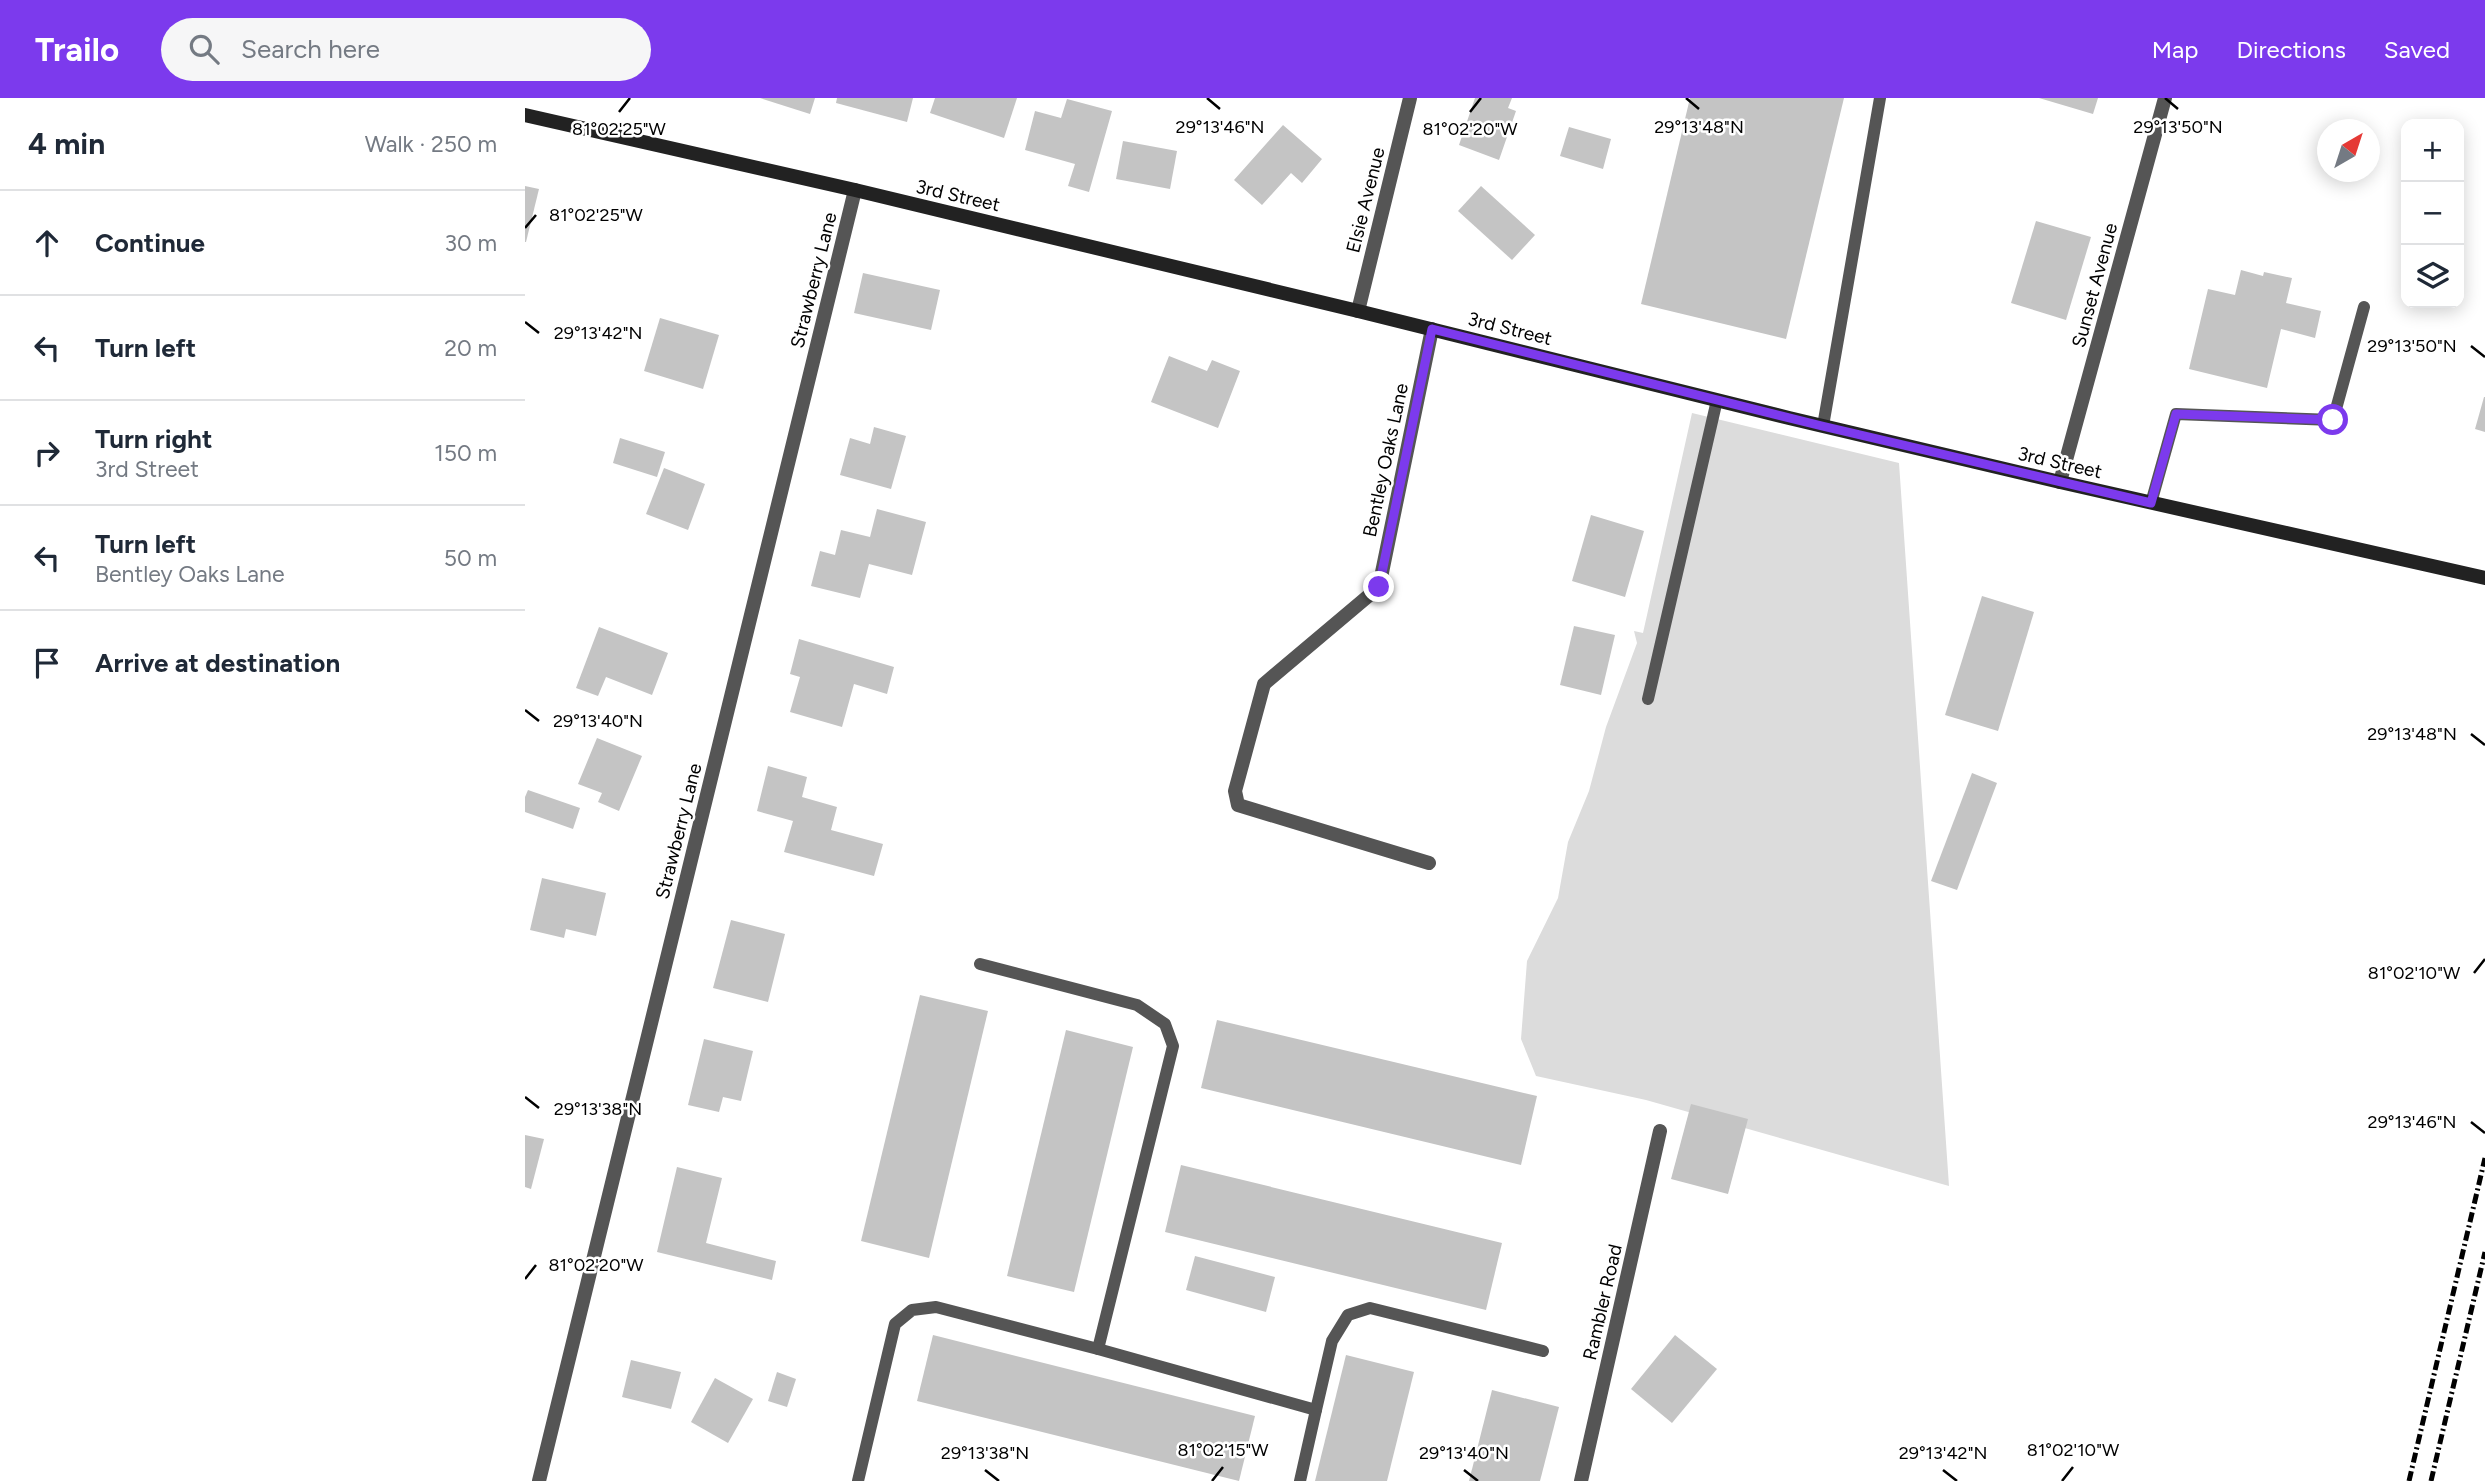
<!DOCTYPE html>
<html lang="en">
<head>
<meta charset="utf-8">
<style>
  body { margin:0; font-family:Figtree,sans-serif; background:#f6f6f7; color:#1f2937 }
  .controls { position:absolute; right:21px; top:21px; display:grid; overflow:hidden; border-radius:14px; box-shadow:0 4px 18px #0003 }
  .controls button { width:63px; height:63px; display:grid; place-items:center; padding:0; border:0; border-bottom:2px solid #e0e1e3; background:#fff; color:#1f2937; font:35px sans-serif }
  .compass { position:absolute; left:1792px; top:21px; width:63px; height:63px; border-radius:50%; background:#fff; box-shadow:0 4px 18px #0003; rotate:39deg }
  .stop { position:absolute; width:21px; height:21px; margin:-16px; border:5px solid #7c3aed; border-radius:50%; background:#fff }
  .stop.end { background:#7c3aed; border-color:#fff; box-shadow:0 2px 7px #0008 }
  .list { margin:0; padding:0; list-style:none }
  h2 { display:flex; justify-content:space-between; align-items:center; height:91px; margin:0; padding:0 28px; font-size:30px }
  h2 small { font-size:23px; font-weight:400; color:#747a83 }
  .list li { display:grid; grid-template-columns:46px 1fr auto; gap:21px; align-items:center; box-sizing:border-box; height:105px; padding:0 28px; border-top:2px solid #e0e1e3 }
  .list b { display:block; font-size:26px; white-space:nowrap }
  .list p { margin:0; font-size:23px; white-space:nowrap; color:#747a83 }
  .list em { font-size:23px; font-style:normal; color:#747a83 }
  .icon { flex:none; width:38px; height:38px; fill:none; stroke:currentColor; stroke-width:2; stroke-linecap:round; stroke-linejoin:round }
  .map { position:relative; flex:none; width:1960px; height:1383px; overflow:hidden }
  header { display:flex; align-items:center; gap:42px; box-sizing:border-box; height:98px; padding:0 35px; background:#7c3aed; color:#fff }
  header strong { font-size:33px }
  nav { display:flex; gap:38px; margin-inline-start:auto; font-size:24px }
  .search { width:490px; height:63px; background:#f6f6f7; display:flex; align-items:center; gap:18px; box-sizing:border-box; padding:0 24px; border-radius:38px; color:#747a83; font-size:26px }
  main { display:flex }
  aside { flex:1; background:#fff }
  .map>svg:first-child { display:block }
</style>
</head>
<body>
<header>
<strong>Trailo</strong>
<div class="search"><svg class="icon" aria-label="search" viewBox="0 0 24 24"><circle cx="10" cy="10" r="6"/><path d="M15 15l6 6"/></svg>Search here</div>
<nav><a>Map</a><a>Directions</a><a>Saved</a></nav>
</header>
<main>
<aside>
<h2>4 min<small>Walk · 250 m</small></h2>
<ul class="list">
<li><svg class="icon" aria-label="ahead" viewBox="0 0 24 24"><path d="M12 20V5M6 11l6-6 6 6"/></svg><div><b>Continue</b></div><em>30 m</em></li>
<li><svg class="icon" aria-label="left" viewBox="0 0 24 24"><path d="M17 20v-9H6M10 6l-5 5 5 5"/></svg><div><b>Turn left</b></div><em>20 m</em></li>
<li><svg class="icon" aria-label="right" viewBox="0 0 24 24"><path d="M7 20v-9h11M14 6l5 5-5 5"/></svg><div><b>Turn right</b><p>3rd Street</p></div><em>150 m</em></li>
<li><svg class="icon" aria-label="left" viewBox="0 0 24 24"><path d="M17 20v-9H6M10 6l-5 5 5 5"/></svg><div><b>Turn left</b><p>Bentley Oaks Lane</p></div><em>50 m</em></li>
<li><svg class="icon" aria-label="arrive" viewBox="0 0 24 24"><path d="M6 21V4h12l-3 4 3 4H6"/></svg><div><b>Arrive at destination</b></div></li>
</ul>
</aside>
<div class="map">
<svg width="1960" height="1383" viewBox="0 0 1960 1383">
  <rect width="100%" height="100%" fill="#fff"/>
  <polygon fill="#dcdcdc" points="1167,315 1374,365 1424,1088 1121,1002 1011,978 996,941 1002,863 1033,800 1043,744 1064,693 1081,629 1112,545 1109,533 1118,535"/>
  <g fill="#c4c4c4">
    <polygon points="235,0 290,0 285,16"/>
    <polygon points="312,0 388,0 382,24 311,5"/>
    <polygon points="410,0 492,0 479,40 405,15"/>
    <polygon points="950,0 987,0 983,10 991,13 974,62 934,47"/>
    <polygon points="1165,0 1319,0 1261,241 1116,206"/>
    <polygon points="1514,0 1573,0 1568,16"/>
    <polygon points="542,1 587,13 564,94 543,88 550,66 500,52 510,13 536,20"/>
    <polygon points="758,27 797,61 777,85 766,75 737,107 709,82"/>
    <polygon points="1044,29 1086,41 1078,71 1035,58"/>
    <polygon points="598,43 652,53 645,91 591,81"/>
    <polygon points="0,88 14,91 1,144 0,144"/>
    <polygon points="956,88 1010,137 987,162 933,113"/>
    <polygon points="1511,123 1566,139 1541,222 1486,205"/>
    <polygon points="1716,172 1738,178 1739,174 1767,180 1761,205 1796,213 1790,240 1756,231 1742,290 1664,271 1683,191 1710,197"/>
    <polygon points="338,175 415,192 406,232 329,215"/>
    <polygon points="135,220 194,237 178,291 119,273"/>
    <polygon points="644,258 682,273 687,262 715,273 693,330 626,304"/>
    <polygon points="1959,299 1960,299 1960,334 1950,331"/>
    <polygon points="349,329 381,338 366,391 315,377 325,340 345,346"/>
    <polygon points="95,340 140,354 132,379 88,365"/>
    <polygon points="139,370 180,386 163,432 121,416"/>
    <polygon points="352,411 401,424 387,477 344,466 335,500 286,488 295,453 310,457 316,432 345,439"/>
    <polygon points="1066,417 1119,433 1100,499 1047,483"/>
    <polygon points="1457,498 1509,514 1473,633 1420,617"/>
    <polygon points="1049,528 1090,537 1076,597 1035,587"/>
    <polygon points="74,529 143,555 127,597 81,579 73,598 51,590"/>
    <polygon points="274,541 369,569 362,596 329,586 317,629 265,614 275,579 265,576"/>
    <polygon points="72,640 117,658 94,713 73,704 77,695 53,686"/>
    <polygon points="243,668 282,679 277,699 312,709 306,732 358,746 349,778 259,754 268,723 232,713"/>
    <polygon points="1447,675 1472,685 1432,792 1406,783"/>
    <polygon points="3,692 55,710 48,731 0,714 0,699"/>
    <polygon points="17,780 81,795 71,838 41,831 39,840 5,832"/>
    <polygon points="206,822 260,836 243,904 188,890"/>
    <polygon points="395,897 463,913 404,1160 336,1143"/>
    <polygon points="692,922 1012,998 996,1067 676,990"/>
    <polygon points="541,932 608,949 549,1194 482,1178"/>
    <polygon points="179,941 228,953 216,1003 198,999 194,1014 163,1007"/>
    <polygon points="1166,1006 1223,1021 1203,1096 1146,1081"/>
    <polygon points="0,1037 19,1041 6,1091 0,1089"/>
    <polygon points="656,1067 977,1145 961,1212 640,1134"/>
    <polygon points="152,1069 197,1080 181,1145 251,1163 247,1182 132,1154"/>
    <polygon points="670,1158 750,1179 741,1214 661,1192"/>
    <polygon points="408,1237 730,1318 714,1383 392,1303"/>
    <polygon points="1150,1237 1192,1271 1147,1325 1106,1291"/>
    <polygon points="821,1257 889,1274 862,1383 790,1383"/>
    <polygon points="106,1262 156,1274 146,1311 97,1299"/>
    <polygon points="252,1274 271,1281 262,1309 243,1303"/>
    <polygon points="190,1280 228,1301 203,1345 166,1324"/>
    <polygon points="967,1292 1034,1309 1015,1383 944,1383"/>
  </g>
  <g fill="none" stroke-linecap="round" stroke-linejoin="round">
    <g stroke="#555" stroke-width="12">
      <polyline points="1298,328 1355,0"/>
      <polyline points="1626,405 1651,316 1808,322 1839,209"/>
      <polyline points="1123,601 1192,302"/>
      <polyline points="455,866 612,907 640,926 648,948 573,1251"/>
      <polyline points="791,1312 807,1243 823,1217 845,1210 1018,1253"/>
      <polyline points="333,1383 370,1226 387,1212 411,1209 573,1251 791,1312 775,1383"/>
    </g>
    <g stroke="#555" stroke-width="14">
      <polyline points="833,213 885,0"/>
      <polyline points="1535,384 1640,0"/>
      <polyline points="904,765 713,707 710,693 739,586 854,489 907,231"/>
      <polyline points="14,1383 330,92"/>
      <polyline points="1056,1383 1135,1033"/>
    </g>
    <polyline stroke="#222" stroke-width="14" points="0,17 330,92 833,213 1264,320 1535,384 1960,480"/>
    <g stroke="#000" stroke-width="5" stroke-dasharray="10 3.5 2 3.5" stroke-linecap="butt">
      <polyline points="1884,1383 1960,1060"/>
      <polyline points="1906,1383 1960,1154"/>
    </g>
  </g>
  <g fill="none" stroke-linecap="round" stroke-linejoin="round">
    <polyline stroke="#7c3aed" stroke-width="9" points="854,489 907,231 1297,328 1626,405 1651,316 1808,322"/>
  </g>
  <path fill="none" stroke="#000" stroke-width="2.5" d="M682,0L695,11M1161,0L1174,11M1640,0L1653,11M94,14L105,0M945,14L956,0M0,130L11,117M0,224L14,235M1946,248L1960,259M0,612L14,623M1946,636L1960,647M1949,875L1960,861M0,999L14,1010M1946,1024L1960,1035M0,1181L11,1167M460,1372L474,1383M939,1372L953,1383M1418,1372L1432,1383M687,1383L698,1369M1537,1383L1548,1369"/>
  <g text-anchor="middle" stroke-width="5" stroke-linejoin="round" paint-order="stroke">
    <g font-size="19" fill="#000" stroke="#fff">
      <text transform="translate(433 97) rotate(13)" y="7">3rd Street</text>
      <text transform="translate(840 102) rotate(-76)" y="7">Elsie Avenue</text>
      <text transform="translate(288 182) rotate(-76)" y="7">Strawberry Lane</text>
      <text transform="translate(1569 187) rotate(-75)" y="7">Sunset Avenue</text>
      <text transform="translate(985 230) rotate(14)" y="7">3rd Street</text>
      <text transform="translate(860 362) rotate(-78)" y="7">Bentley Oaks Lane</text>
      <text transform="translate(1535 364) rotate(13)" y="7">3rd Street</text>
      <text transform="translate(153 733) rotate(-76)" y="7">Strawberry Lane</text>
      <text transform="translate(1077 1204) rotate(-77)" y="7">Rambler Road</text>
    </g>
  </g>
  <g font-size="18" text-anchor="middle" fill="#000" stroke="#fff" stroke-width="5" stroke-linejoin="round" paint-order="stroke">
    <text x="695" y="35">29°13'46"N</text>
    <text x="1174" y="35">29°13'48"N</text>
    <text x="1653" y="35">29°13'50"N</text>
    <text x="94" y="37">81°02'25"W</text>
    <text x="945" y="37">81°02'20"W</text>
    <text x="71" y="123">81°02'25"W</text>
    <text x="73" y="241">29°13'42"N</text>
    <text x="1887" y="254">29°13'50"N</text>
    <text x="73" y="629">29°13'40"N</text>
    <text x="1887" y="642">29°13'48"N</text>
    <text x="1889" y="881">81°02'10"W</text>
    <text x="73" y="1017">29°13'38"N</text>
    <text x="1887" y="1030">29°13'46"N</text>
    <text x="71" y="1173">81°02'20"W</text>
    <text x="698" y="1358">81°02'15"W</text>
    <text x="1548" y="1358">81°02'10"W</text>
    <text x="460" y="1361">29°13'38"N</text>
    <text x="939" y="1361">29°13'40"N</text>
    <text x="1418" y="1361">29°13'42"N</text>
  </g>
</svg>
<div class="controls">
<button>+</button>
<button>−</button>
<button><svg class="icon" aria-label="layers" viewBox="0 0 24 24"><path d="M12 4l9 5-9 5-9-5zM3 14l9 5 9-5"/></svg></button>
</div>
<svg class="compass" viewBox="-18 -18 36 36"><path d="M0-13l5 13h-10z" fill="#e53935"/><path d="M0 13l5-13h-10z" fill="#747a83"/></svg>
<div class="stop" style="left:1808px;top:322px"></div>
<div class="stop end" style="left:854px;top:489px"></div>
</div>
</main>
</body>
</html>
